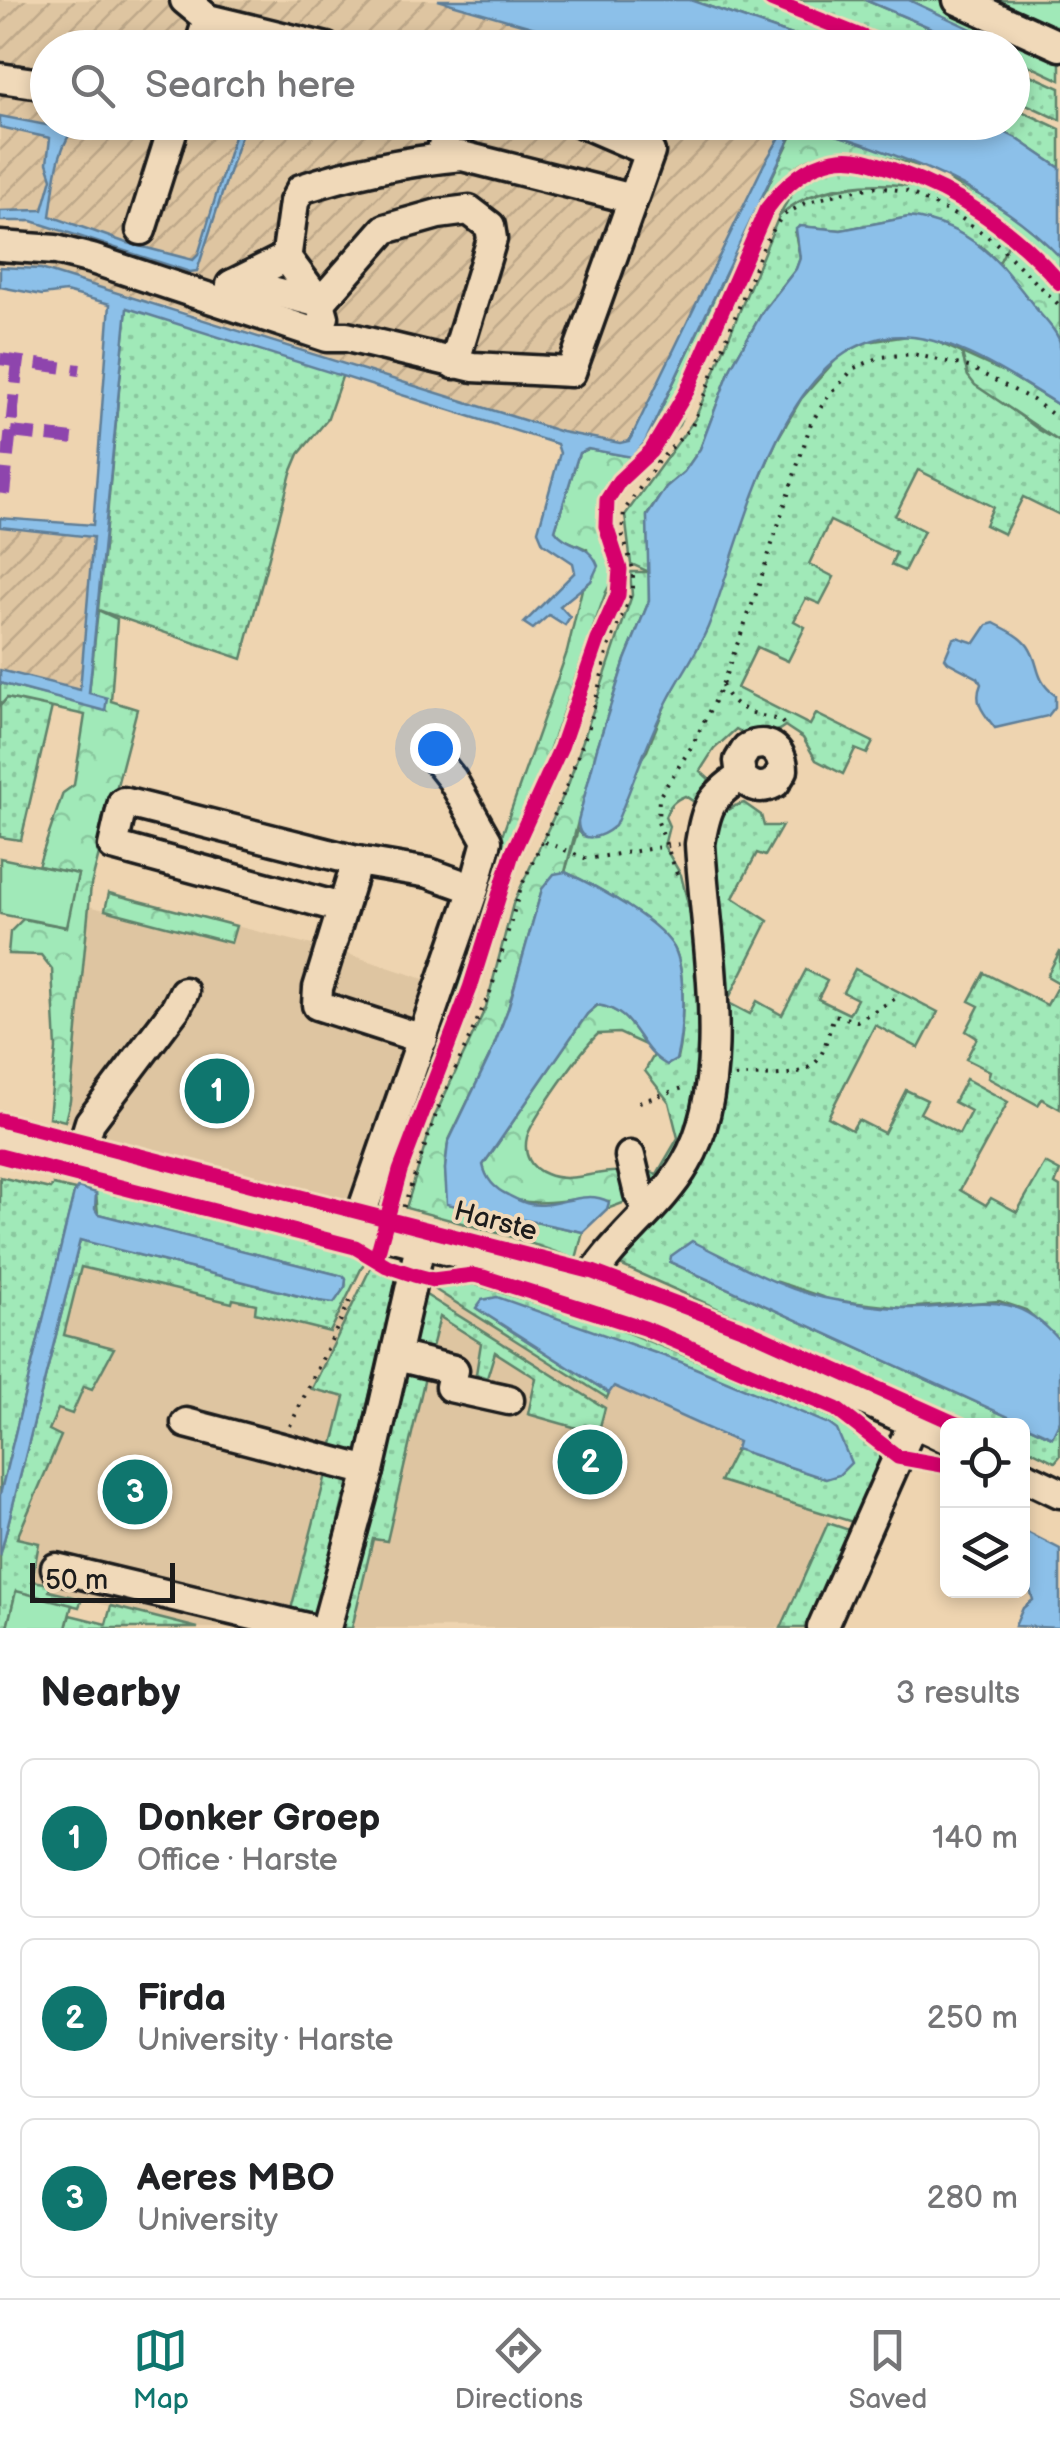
<!DOCTYPE html>
<html lang="en">
<head>
<meta charset="utf-8">
<style>
  body { margin:0; font-family:"Balsamiq Sans",sans-serif; background:#f2f2f2; color:#202124 }
  .controls { position:absolute; right:30px; bottom:30px; display:grid; overflow:hidden; border-radius:15px; box-shadow:0 5px 15px #0003 }
  .controls button { width:90px; height:90px; display:grid; place-items:center; padding:0; border:0; border-bottom:2px solid #e0e0e0; background:#fff; color:#202124; font:50px sans-serif }
  .scale { position:absolute; left:30px; bottom:25px; width:145px; box-sizing:border-box; padding-left:10px; border:5px solid #1c1c1c; border-top:0; font-size:28px; line-height:35px; white-space:nowrap; color:#1c1c1c; -webkit-text-stroke:8px #f0d9b9; paint-order:stroke }
  .you { position:absolute; left:435px; top:748px; width:35px; height:35px; margin:-25px; border:8px solid #fff; border-radius:50%; background:#1a73e8; box-shadow:0 0 0 15px #1a73e833 }
  .badge { display:grid; place-items:center; width:65px; height:65px; border-radius:50%; background:#0f766e; color:#fff; font-size:32px; font-weight:700 }
  .pin { position:absolute; translate:-50% -50%; border:5px solid #fff; box-shadow:0 2px 10px #0006 }
  .list { margin:0; padding:0; list-style:none }
  h2 { display:flex; justify-content:space-between; align-items:center; height:130px; margin:0; padding:0 40px; font-size:42px }
  h2 small { font-size:32px; font-weight:400; color:#757577 }
  .list li { display:grid; grid-template-columns:65px 1fr auto; gap:30px; align-items:center; box-sizing:border-box; height:160px; margin:0 20px 20px; padding:0 20px; border:2px solid #e0e0e0; border-radius:15px }
  .list b { display:block; font-size:38px; white-space:nowrap }
  .list p { margin:0; font-size:32px; white-space:nowrap; color:#757577 }
  .list em { font-size:32px; font-style:normal; color:#757577 }
  .icon { flex:none; width:55px; height:55px; fill:none; stroke:currentColor; stroke-width:2; stroke-linecap:round; stroke-linejoin:round }
  .map { position:relative; flex:none; width:1060px; height:1628px; overflow:hidden }
  .search { position:absolute; background:#fff; box-shadow:0 5px 15px #0003; left:30px; right:30px; top:30px; height:110px; display:flex; align-items:center; gap:25px; box-sizing:border-box; padding:0 35px; border-radius:55px; color:#757577; font-size:38px }
  .sheet { height:670px; background:#fff }
  nav { display:flex; justify-content:space-around; align-items:center; box-sizing:border-box; height:140px; border-top:2px solid #e0e0e0; background:#fff; font-size:28px; color:#757577 }
  nav a { display:grid; justify-items:center; gap:5px }
  nav .on { color:#0f766e }
  .map>svg:first-child { display:block }
</style>
</head>
<body>
<div class="map">
<svg width="1060" height="1628" viewBox="0 0 1060 1628">
  <defs>
    <pattern id="industrial-furrows" width="10" height="10" patternUnits="userSpaceOnUse" patternTransform="scale(2.5)"><rect width="10" height="10" fill="#dec5a1"/><path d="M-1 1l2-2M0 10L10 0M9 11l2-2" fill="none" stroke="#bea98a"/></pattern>
    <pattern id="grass-dots" width="8" height="8" patternUnits="userSpaceOnUse" patternTransform="scale(2.5)"><rect width="8" height="8" fill="#a0e9b8"/><path d="M2 2h.1M6 6h.1" fill="none" stroke="#89c79e" stroke-width="1.8" stroke-linecap="round"/></pattern>
    <pattern id="forest-crowns" width="20" height="18" patternUnits="userSpaceOnUse" patternTransform="scale(2.5)"><rect width="20" height="18" fill="#a0e9b8"/><path d="M2 6a3 3 0 1 1 6 0M12 15a3 3 0 1 1 6 0" fill="none" stroke="#89c79e"/></pattern>
  </defs>
  <rect width="100%" height="100%" fill="#eed4b0"/>
  <filter id="ink" filterUnits="userSpaceOnUse"><feTurbulence type="fractalNoise" baseFrequency=".01" numOctaves="2"/><feDisplacementMap in="SourceGraphic" scale="20" xChannelSelector="R" yChannelSelector="G"/><feConvolveMatrix kernelMatrix="1 2 1 2 8 2 1 2 1" color-interpolation-filters="sRGB"/></filter>
  <g filter="url(#ink)">
    <g fill="#dec5a1">
      <polygon points="89,906 230,943 236,926 348,954 433,982 355,1201 76,1132 76,1123 65,1121 70,1101"/>
      <polygon points="76,1248 340,1296 367,1308 287,1628 198,1628 0,1579 0,1556"/>
      <polygon points="445,1290 610,1393 613,1386 738,1443 736,1448 847,1480 781,1628 352,1628 373,1538 387,1540"/>
    </g>
    <g fill="url(#industrial-furrows)">
      <polygon points="0,0 438,0 601,47 48,48 48,122 798,123 789,140 780,137 764,164 632,436 629,441 611,443 562,432 161,304 33,268 35,223 0,221"/>
      <polygon points="0,528 93,537 80,691 0,670"/>
    </g>
    <g fill="url(#grass-dots)" stroke="#5e826a" stroke-width="2.5">
      <polygon points="690,0 761,0 880,47 827,47"/>
      <polygon points="782,0 865,0 976,47 901,47"/>
      <polygon points="1013,67 1060,88 1060,120 1013,98"/>
      <polygon points="1013,107 1060,129 1060,168 1016,138 986,123 1012,122"/>
      <path d="M881,182C943,186 964,203 1012,238L999,263L981,246L909,217L841,230L799,226L795,233L800,258L796,269L763,311L731,367L700,449L684,472L666,487L647,515L649,572L631,564L625,515L695,419L779,216C807,190 845,188 881,182Z"/>
      <polygon points="127,307 343,374 327,420 299,454 291,473 242,659 98,610"/>
      <path d="M908,336L931,339L962,353L968,376L1039,430L1060,442V515L1023,497L1004,534L985,525L993,507L918,470L895,516L924,531L904,571L891,565L896,553L830,521L809,564L834,577L820,604L806,598L794,621L805,627L788,661L757,647L737,688L810,725L816,714L873,742L867,754L855,749L843,774L816,760L803,738L785,726C772,736 751,739 736,729L714,749L700,771L709,779L699,805L685,796C674,800 669,806 665,817L669,826L664,846L681,875L696,938L704,1076L696,1123L650,1199L642,1169L657,1174L678,1138L669,1102L645,1071L654,1055L667,1064L677,1059C683,1034 686,977 676,952C664,923 594,885 565,872L578,830L583,836L647,751L666,703L707,628L752,496L777,440L801,399L841,354L867,342Z"/>
      <polygon points="7,698 52,707 21,840 0,837 0,706"/>
      <path d="M744,803L761,815L764,826H782L765,856L757,853L733,898L768,921L727,1002L750,1014L757,1001L782,1015L806,970L827,981L818,999L849,1014L857,999L843,992L855,969L938,1012L919,1048L875,1025L828,1117L852,1130L858,1120L884,1133L906,1090L927,1100L920,1113L959,1134L971,1111L954,1102L966,1079L1008,1102L960,1190L986,1205L991,1198L1017,1212L1045,1163L1060,1171L1055,1184L1060,1187V1341L1026,1310L999,1301L903,1308L831,1300L778,1282L670,1262L1052,1437L1060,1420V1456L1055,1462L1023,1446L1022,1426L978,1425L618,1264C659,1223 704,1183 713,1124V834C720,815 724,808 744,803Z"/>
      <polygon points="1060,951 1060,1109 1042,1099 1038,1105 988,1078 990,1071 966,1059 977,1038 966,1031 979,1006 969,1001 984,973 1047,1005 1059,983 1047,976"/>
      <polygon points="0,1177 50,1189 53,1185 75,1190 0,1495"/>
      <polygon points="87,1183 347,1248 363,1255 364,1263 330,1332 255,1313 256,1304 233,1299 232,1303 81,1267 64,1335 114,1348 92,1389 84,1386 72,1414 58,1409 49,1430 61,1436 17,1538 39,1543 32,1581 45,1583 47,1574 52,1576 49,1591 82,1599 79,1607 16,1592 7,1628 0,1628 0,1556 80,1240 319,1301 334,1302 345,1287 346,1279 342,1276 98,1214 96,1193 85,1188"/>
      <polygon points="378,1265 406,1276 403,1289 395,1292 383,1341 388,1352 386,1359 377,1365 360,1435 365,1443 355,1456 331,1452 345,1397 312,1389 371,1267"/>
      <polygon points="473,1284 613,1327 716,1368 831,1417 889,1459 859,1524 720,1481 736,1449 826,1479 476,1308 609,1393 607,1398 431,1287"/>
      <polygon points="418,1290 605,1408 598,1434 528,1414 536,1378 495,1352 487,1378 476,1374 481,1343 440,1317 430,1355 411,1350 406,1338 415,1333 422,1300"/>
      <polygon points="402,1372 426,1373 387,1541 373,1539 352,1628 342,1628 339,1606 349,1600 398,1399"/>
      <polygon points="328,1467 353,1479 353,1492 344,1497 324,1580 329,1589 319,1617 289,1617"/>
      <polygon points="828,1523 855,1532 812,1628 781,1628"/>
      <polygon points="111,1606 198,1628 66,1628 70,1615 106,1624"/>
    </g>
    <g fill="url(#forest-crowns)" stroke="#5e826a" stroke-width="2.5">
      <path d="M798,123L888,151L922,167C881,155 826,137 790,172C777,185 771,205 763,221L679,425L622,490L609,513V541L617,572L606,592L541,773L491,890L469,972L384,1208L372,1203L567,652L582,589L591,581L587,549L561,538L555,530L579,453L588,449L632,457L645,442Z"/>
      <path d="M870,165L890,169L936,189C885,181 819,178 779,216C803,169 820,166 870,165Z"/>
      <path d="M948,179C991,199 1028,222 1060,257V273L1022,235Z"/>
      <polygon points="1012,238 1060,288 1060,340 999,263"/>
      <polygon points="962,353 1006,373 1060,406 1060,442 975,385 968,376"/>
      <polygon points="630,572 649,572 649,601 625,660 597,748 565,872 542,889 508,1009 492,1051 448,1142 445,1169 448,1204 583,1232 576,1259 509,1236 406,1208 433,1120 486,1007 513,904 567,788 632,595"/>
      <polygon points="98,610 117,619 111,701 137,709 91,885 70,1101 65,1121 49,1117 56,1049 52,969 41,955 8,954 10,932 23,919 66,927 78,874 38,866 63,793 74,785 85,715 7,698 0,706 0,683 105,710 89,694"/>
      <polygon points="109,893 236,926 231,943 105,910"/>
      <path d="M598,1005C623,1009 631,1024 645,1045L619,1033L598,1034C583,1048 532,1119 527,1137C523,1154 530,1168 546,1174C571,1185 597,1169 623,1172L631,1200L607,1209L609,1201C599,1200 587,1197 577,1199C543,1203 494,1212 483,1165L587,1014Z"/>
    </g>
    <g fill="#a0e9b8" stroke="#5e826a" stroke-width="2.5">
      <polygon points="885,0 1060,0 1060,80 1013,58 1012,48 989,47"/>
      <polygon points="0,858 78,874 67,927 0,914"/>
      <polygon points="16,1591 72,1605 66,1628 7,1628"/>
    </g>
    <g fill="#8cc0e9" stroke="#5f7e97" stroke-width="2.5">
      <polygon points="438,0 690,0 827,47 601,47"/>
      <polygon points="865,0 909,0 1012,48 976,47"/>
      <path d="M0,116L56,127L63,123H79C55,146 55,185 50,216L124,242L193,260L198,255L238,123H245L197,271L190,272L32,221H0V211L43,210L52,178L47,163L50,138L0,127Z"/>
      <path d="M800,123H986L1016,138L1060,168V257C991,184 893,153 800,123Z"/>
      <path d="M786,135L789,140L645,442L632,457L588,449L579,453L555,530C567,547 590,543 598,566L591,581L560,606L570,617L565,625L549,615L533,629L524,623L575,572L573,563L543,543L538,531L560,453L557,444L127,308L89,693L107,698L105,711L0,683V670L80,690L93,537L0,527V518L93,525L110,304L66,292L42,295L0,287V267L41,269L562,432L620,443L629,441L632,436L764,164L780,137Z"/>
      <path d="M909,217C973,226 1000,262 1038,311C1045,320 1058,332 1060,343C1060,362 1060,386 1060,406C1013,377 944,329 887,337C778,353 742,542 708,627C697,653 681,675 668,700C647,739 633,785 615,826C602,837 578,847 578,821L597,748L625,660L649,601L647,516L666,487L684,472L700,449L731,367L763,311L796,269L800,258L796,229L800,226L841,230Z"/>
      <path d="M994,623C1005,629 1020,635 1028,646C1041,665 1033,678 1055,695V707L1048,716L995,728C984,713 973,703 981,684L978,678L948,662L945,658L953,639L957,637L975,643L987,625Z"/>
      <path d="M565,872C594,885 665,923 676,952C686,977 683,1034 676,1060L667,1065C635,1048 638,1011 597,1005L587,1014L483,1165C486,1179 495,1189 508,1195C514,1198 523,1203 530,1204C557,1209 584,1188 609,1202L607,1209L583,1232L447,1204L445,1169L448,1143L492,1051L508,1009L542,889L554,874Z"/>
      <polygon points="78,1187 96,1193 95,1209 98,1214 343,1276 346,1279 345,1287 334,1303 319,1301 80,1240 0,1556 0,1495 74,1193"/>
      <path d="M692,1241C737,1263 785,1292 835,1300C857,1304 881,1308 904,1308C970,1310 1009,1281 1060,1341V1420L1052,1437L670,1262L671,1256Z"/>
      <polygon points="497,1297 681,1362 829,1424 837,1430 851,1463 839,1475 826,1479 736,1449 738,1442 614,1386 609,1393 476,1308 482,1300"/>
      <polygon points="1023,1530 1060,1549 1060,1628 1015,1626 1023,1608 1033,1600 1023,1565"/>
    </g>
    <g fill="none" stroke-linecap="round" stroke-linejoin="round">
      <defs>
        <g id="minor">
          <polyline points="185,0 208,19 327,48"/>
          <polyline points="958,0 1060,46"/>
          <polyline points="199,48 208,19"/>
          <polyline points="0,78 48,85"/>
          <polyline points="440,158 449,122"/>
          <polyline points="141,230 175,122"/>
          <polyline points="0,246 56,250 92,259 327,337 347,337 473,367 571,372 650,152 580,122"/>
          <path d="M286,260L294,202L301,189C352,172 408,161 462,156L633,199"/>
          <polyline points="233,284 252,286 320,303"/>
          <polyline points="231,285 279,261 289,261 320,303 324,317"/>
          <polyline points="320,303 385,229 438,214 469,210 490,226 492,239 454,364"/>
          <polyline points="426,746 452,779 487,841 474,889"/>
          <polyline points="357,861 318,988 317,1005 423,1039"/>
          <polyline points="342,908 113,846 123,802 357,861 429,873 474,889 356,1229"/>
          <path d="M0,1138L505,1265C657,1309 805,1372 948,1439"/>
          <polyline points="630,1156 639,1194 649,1210"/>
          <polyline points="78,1160 90,1122 176,1008 184,992"/>
          <path d="M585,1288C611,1240 659,1210 686,1163C735,1081 705,937 700,844C706,807 710,797 741,776C751,788 762,790 775,783L783,770C783,749 767,738 747,748L739,761L741,776"/>
          <polyline points="396,1356 454,1370 450,1387 509,1400"/>
          <polyline points="186,1423 369,1471"/>
          <polyline points="1022,1475 1060,1493"/>
          <polyline points="56,1568 307,1628"/>
          <polyline points="326,1628 369,1471 420,1246"/>
          <polyline points="822,1628 913,1423"/>
        </g>
      </defs>
      <use href="#minor" stroke="#1c1c1c" stroke-width="35"/>
      <g stroke="#1c1c1c" stroke-width="4" stroke-dasharray="2.5 8" stroke-linecap="butt">
        <path d="M722,685C731,709 758,716 780,720L786,727"/>
        <polyline points="545,842 587,859 680,844"/>
        <polyline points="677,874 658,822 659,797 692,746 722,685 756,594 811,423 827,398 854,368 881,357 913,354 969,367 1033,400 1060,420"/>
        <path d="M735,1077C760,1073 809,1083 822,1053C827,1041 830,1028 834,1015L857,1021L898,997"/>
        <polyline points="639,1102 686,1087"/>
        <polyline points="400,1217 440,1103 491,990 521,887 560,803 590,724 608,649 633,588 633,570 622,533 624,511 657,463 692,426 763,246 782,216 805,203 845,192 875,187 906,191 961,218 994,241 1060,306"/>
        <polyline points="290,1426 350,1301"/>
      </g>
      <use href="#minor" stroke="#f0d9b9" stroke-width="28"/>
      <g stroke="#8e44ad" stroke-width="12" stroke-dasharray="25 12" stroke-linecap="butt">
        <polyline points="0,359 80,370"/>
        <polyline points="11,432 74,439"/>
        <polyline points="4,494 18,361"/>
      </g>
      <defs>
        <g id="cycleway">
          <polyline points="771,0 890,48"/>
          <polyline points="0,1120 593,1272 749,1331 961,1426"/>
          <polyline points="0,1156 355,1247 387,1266 414,1275 433,1280 473,1275 483,1277 644,1328 836,1409 898,1457 948,1466"/>
          <path d="M376,1259L400,1171L470,988L512,854L561,747L598,640L618,595L620,569L606,526L607,500L619,481L651,451L687,391L766,210C783,187 804,166 833,160C854,155 875,163 894,170C961,194 1013,229 1060,283"/>
        </g>
      </defs>
      <use href="#cycleway" stroke="#f0d9b9" stroke-width="21"/>
      <use href="#cycleway" stroke="#d6006c" stroke-width="15"/>
    </g>
  </g>
  <g text-anchor="middle" stroke-width="8" stroke-linejoin="round" paint-order="stroke">
    <g font-size="28" fill="#1c1c1c" stroke="#f0d9b9">
      <text transform="translate(496 1220) rotate(15)" y="10">Harste</text>
    </g>
  </g>
</svg>
<div class="controls">
<button><svg class="icon" aria-label="locate" viewBox="0 0 24 24"><circle cx="12" cy="12" r="6"/><path d="M12 2v4M12 18v4M2 12h4M18 12h4"/></svg></button>
<button><svg class="icon" aria-label="layers" viewBox="0 0 24 24"><path d="M12 4l9 5-9 5-9-5zM3 14l9 5 9-5"/></svg></button>
</div>
<div class="scale">50 m</div>
<div class="you"></div>
<div class="pin badge" style="left:217px;top:1091px">1</div>
<div class="pin badge" style="left:590px;top:1462px">2</div>
<div class="pin badge" style="left:135px;top:1492px">3</div>
<div class="search"><svg class="icon" aria-label="search" viewBox="0 0 24 24"><circle cx="10" cy="10" r="6"/><path d="M15 15l6 6"/></svg>Search here</div>
</div>
<section class="sheet">
<h2>Nearby<small>3 results</small></h2>
<ul class="list">
<li><span class="badge">1</span><div><b>Donker Groep</b><p>Office · Harste</p></div><em>140 m</em></li>
<li><span class="badge">2</span><div><b>Firda</b><p>University · Harste</p></div><em>250 m</em></li>
<li><span class="badge">3</span><div><b>Aeres MBO</b><p>University</p></div><em>280 m</em></li>
</ul>
</section>
<nav>
<a class="on"><svg class="icon" aria-label="map" viewBox="0 0 24 24"><path d="M3 6l6-2 6 2 6-2v14l-6 2-6-2-6 2zM9 4v14M15 6v14"/></svg>Map</a>
<a><svg class="icon" aria-label="directions" viewBox="0 0 24 24"><path d="M12 3l9 9-9 9-9-9zM9 14v-3h6M13 9l2 2-2 2"/></svg>Directions</a>
<a><svg class="icon" aria-label="saved" viewBox="0 0 24 24"><path d="M7 4h10v16l-5-4-5 4z"/></svg>Saved</a>
</nav>
</body>
</html>
